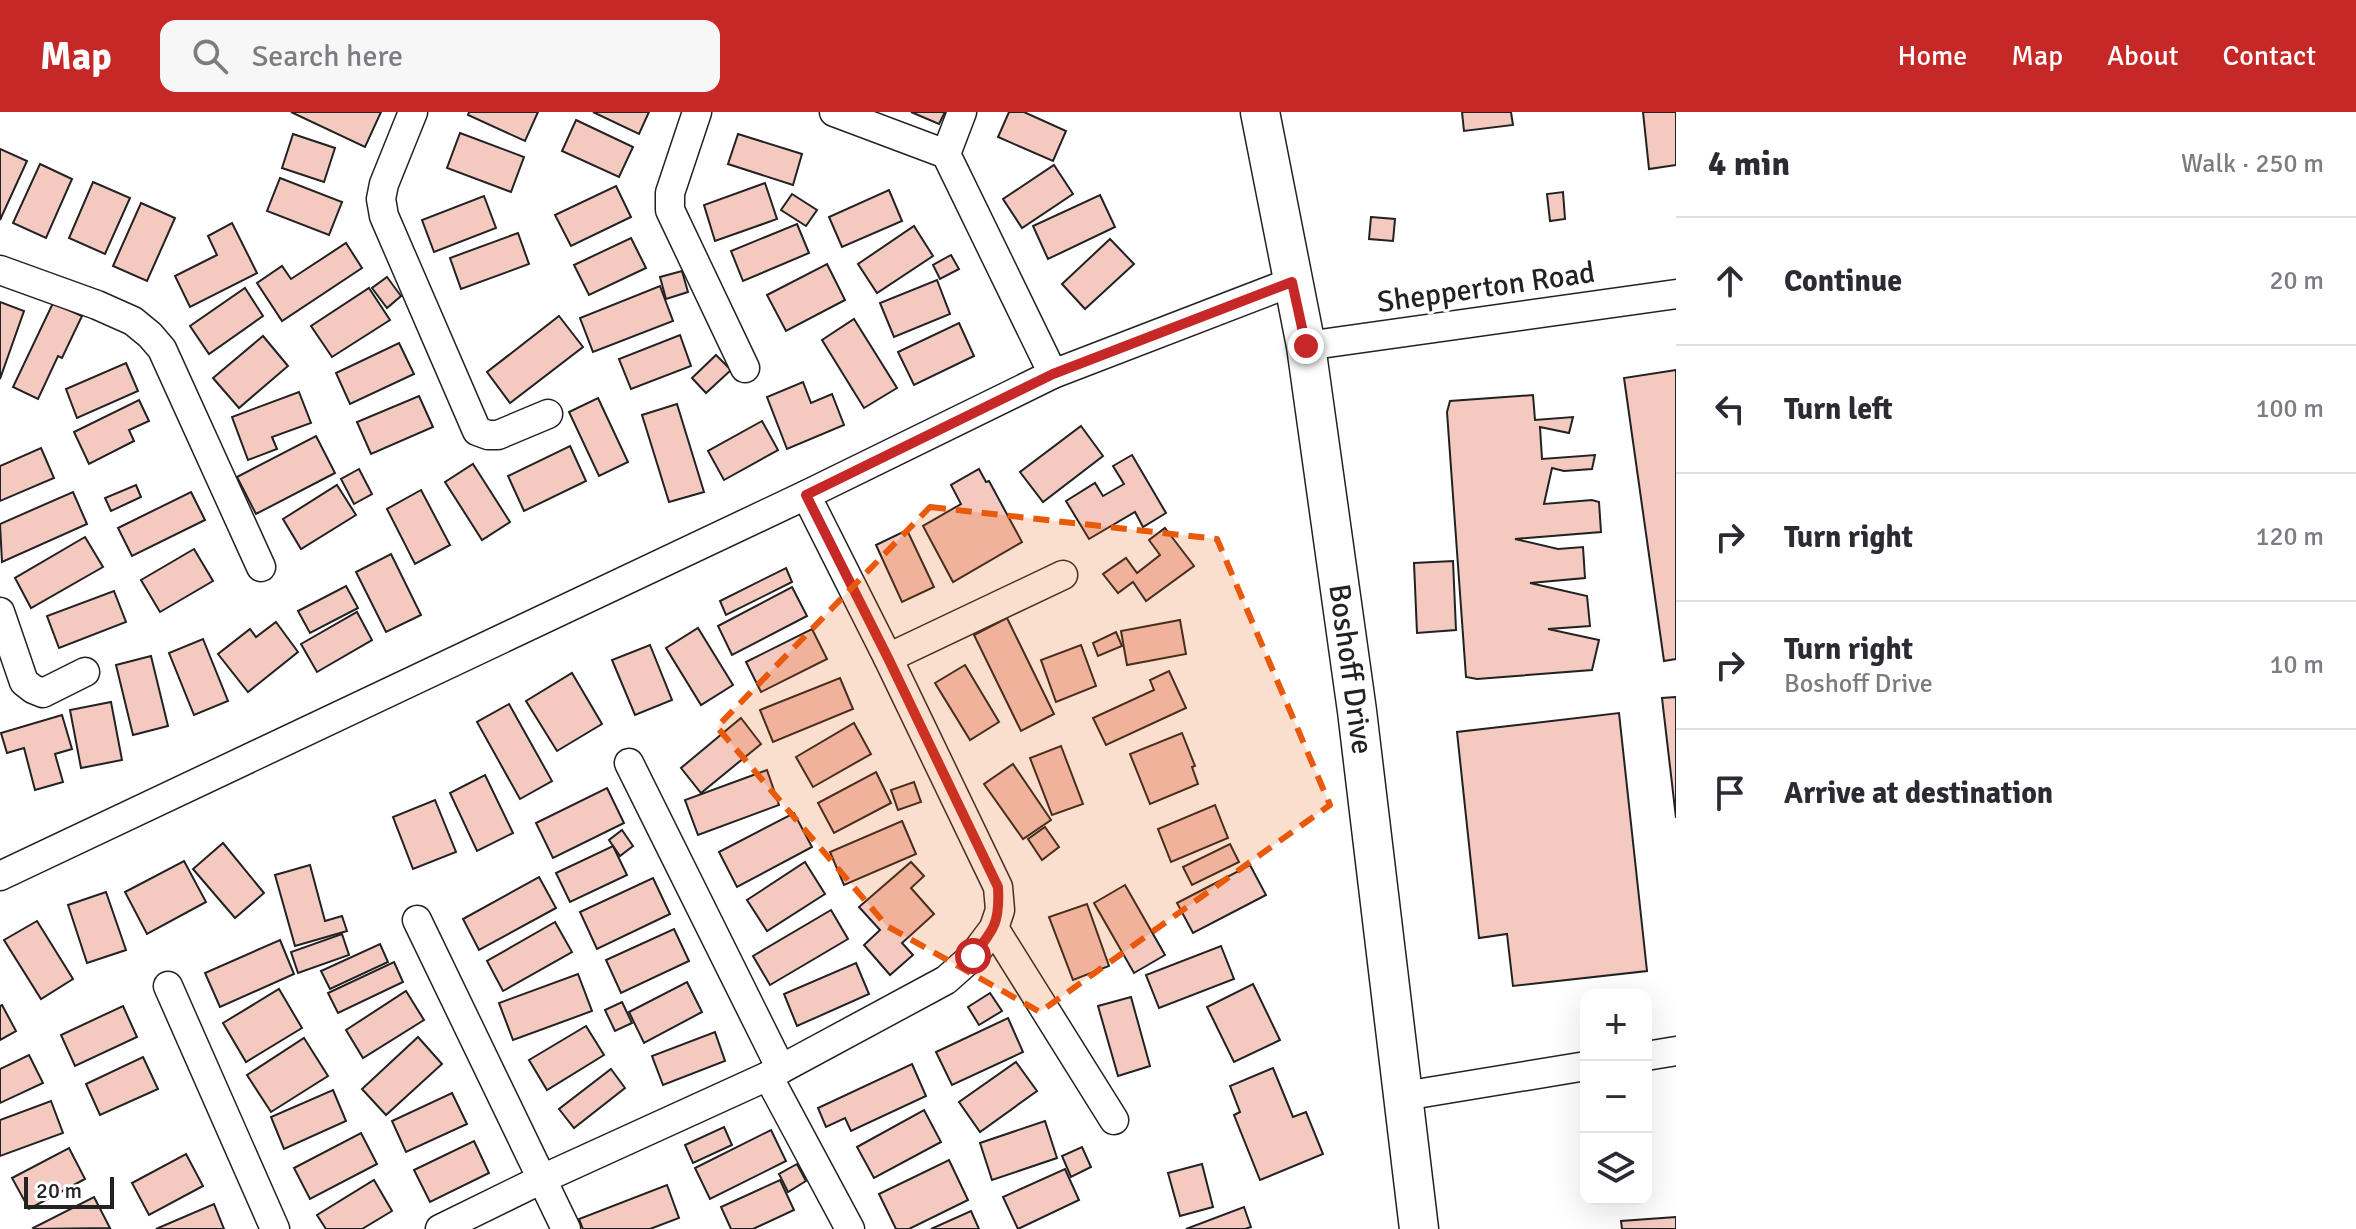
<!DOCTYPE html>
<html lang="en">
<head>
<meta charset="utf-8">
<style>
  body { margin:0; font-family:Signika,sans-serif; background:#f7f7f7; color:#2b2b33 }
  .controls { position:absolute; right:24px; bottom:24px; display:grid; overflow:hidden; border-radius:16px; box-shadow:0 8px 32px #0002 }
  .controls button { width:72px; height:72px; display:grid; place-items:center; padding:0; border:0; border-bottom:2px solid #e1e1e2; background:#fff; color:#2b2b33; font:40px sans-serif }
  .scale { position:absolute; left:24px; bottom:20px; width:90px; box-sizing:border-box; padding-left:8px; border:4px solid #222; border-top:0; font-size:22px; line-height:28px; white-space:nowrap; color:#222; -webkit-text-stroke:6px #fff; paint-order:stroke }
  .stop { position:absolute; width:24px; height:24px; margin:-18px; border:6px solid #c62828; border-radius:50%; background:#fff }
  .stop.end { background:#c62828; border-color:#fff; box-shadow:0 2px 8px #0008 }
  .list { margin:0; padding:0; list-style:none }
  h2 { display:flex; justify-content:space-between; align-items:center; height:104px; margin:0; padding:0 32px; font-size:34px }
  h2 small { font-size:26px; font-weight:400; color:#7c7c81 }
  .list li { display:grid; grid-template-columns:52px 1fr auto; gap:24px; align-items:center; box-sizing:border-box; height:128px; padding:0 32px; border-top:2px solid #e1e1e2 }
  .list b { display:block; font-size:30px; white-space:nowrap }
  .list p { margin:0; font-size:26px; white-space:nowrap; color:#7c7c81 }
  .list em { font-size:26px; font-style:normal; color:#7c7c81 }
  .icon { flex:none; width:44px; height:44px; fill:none; stroke:currentColor; stroke-width:2; stroke-linecap:round; stroke-linejoin:round }
  .map { position:relative; flex:none; width:1676px; height:1117px; overflow:hidden }
  header { display:flex; align-items:center; gap:48px; box-sizing:border-box; height:112px; padding:0 40px; background:#c62828; color:#fff }
  header strong { font-size:38px }
  nav { display:flex; gap:44px; margin-inline-start:auto; font-size:28px }
  .search { width:560px; height:72px; background:#f7f7f7; display:flex; align-items:center; gap:20px; box-sizing:border-box; padding:0 28px; border-radius:16px; color:#7c7c81; font-size:30px }
  main { display:flex }
  aside { flex:1; background:#fff }
  .map>svg:first-child { display:block }
</style>
</head>
<body>
<header>
<strong>Map</strong>
<div class="search"><svg class="icon" aria-label="search" viewBox="0 0 24 24"><circle cx="10" cy="10" r="6"/><path d="M15 15l6 6"/></svg>Search here</div>
<nav><a>Home</a><a>Map</a><a>About</a><a>Contact</a></nav>
</header>
<main>
<div class="map">
<svg width="1676" height="1117" viewBox="0 0 1676 1117">
  <rect width="100%" height="100%" fill="#fff"/>
  <g fill="#f3c9c0" stroke="#222" stroke-width="2">
    <polygon points="291,0 381,0 365,35"/>
    <polygon points="469,0 538,0 525,29 468,3"/>
    <polygon points="593,0 649,0 639,22"/>
    <polygon points="911,0 945,0 939,12"/>
    <polygon points="1009,0 1024,0 1066,19 1053,49 998,25"/>
    <polygon points="1462,0 1511,0 1513,13 1464,19"/>
    <polygon points="1643,0 1676,0 1676,53 1649,57"/>
    <polygon points="576,8 633,35 619,65 562,39"/>
    <polygon points="460,21 524,45 511,80 447,56"/>
    <polygon points="293,22 335,36 324,70 282,56"/>
    <polygon points="738,22 802,42 793,73 728,52"/>
    <polygon points="0,37 27,49 0,108"/>
    <polygon points="40,52 72,67 46,126 13,111"/>
    <polygon points="1054,53 1073,82 1022,116 1003,87"/>
    <polygon points="280,66 342,90 329,123 267,99"/>
    <polygon points="93,70 130,86 105,142 69,126"/>
    <polygon points="765,71 777,107 715,129 704,93"/>
    <polygon points="616,74 631,105 571,134 555,103"/>
    <polygon points="889,78 902,109 842,135 829,105"/>
    <polygon points="1563,80 1565,107 1550,109 1547,82"/>
    <polygon points="792,82 817,98 806,114 781,98"/>
    <polygon points="1100,83 1115,115 1048,147 1033,114"/>
    <polygon points="484,84 496,116 434,140 422,108"/>
    <polygon points="141,91 175,106 147,169 113,154"/>
    <polygon points="1371,105 1395,107 1393,129 1369,127"/>
    <polygon points="232,111 257,161 190,195 175,164 217,143 208,124"/>
    <polygon points="797,112 809,141 743,169 731,139"/>
    <polygon points="914,114 933,144 877,181 858,152"/>
    <polygon points="518,121 529,152 461,177 450,146"/>
    <polygon points="631,126 646,156 589,183 574,153"/>
    <polygon points="1110,127 1134,152 1085,197 1062,172"/>
    <polygon points="346,131 362,156 282,209 257,171 282,154 291,167"/>
    <polygon points="951,143 959,157 940,167 933,153"/>
    <polygon points="827,152 845,188 786,219 767,183"/>
    <polygon points="682,159 688,180 666,187 660,165"/>
    <polygon points="387,165 401,184 387,196 372,176"/>
    <polygon points="937,168 950,202 894,225 880,191"/>
    <polygon points="660,174 673,209 593,240 580,206"/>
    <polygon points="245,176 263,204 209,242 190,214"/>
    <polygon points="369,176 390,208 332,245 311,214"/>
    <polygon points="0,190 24,199 0,267"/>
    <polygon points="53,191 82,204 62,246 58,244 38,287 13,275"/>
    <polygon points="559,204 583,235 510,291 487,260"/>
    <polygon points="854,207 897,276 864,296 822,228"/>
    <polygon points="959,211 974,244 914,273 898,240"/>
    <polygon points="680,223 691,254 631,277 619,247"/>
    <polygon points="263,224 288,254 239,296 213,266"/>
    <polygon points="399,231 414,262 350,292 336,261"/>
    <polygon points="716,243 731,258 706,281 692,266"/>
    <polygon points="126,251 138,279 77,306 66,277"/>
    <polygon points="1676,258 1676,547 1664,549 1624,266"/>
    <polygon points="803,270 811,291 832,282 844,313 787,337 767,285"/>
    <polygon points="299,280 311,311 272,325 277,337 248,348 232,305"/>
    <polygon points="1533,283 1535,308 1573,305 1569,321 1540,315 1542,347 1595,343 1592,357 1564,359 1552,356 1544,392 1592,388 1599,390 1601,420 1515,427 1558,437 1583,435 1585,466 1530,471 1587,484 1590,514 1548,517 1599,528 1592,558 1477,567 1466,565 1447,300 1450,289"/>
    <polygon points="419,284 433,315 371,342 357,310"/>
    <polygon points="598,286 628,350 599,364 569,300"/>
    <polygon points="139,288 149,309 129,318 134,329 89,352 74,320"/>
    <polygon points="677,292 704,380 669,390 642,303"/>
    <polygon points="762,309 778,338 724,368 708,339"/>
    <polygon points="1081,314 1103,344 1043,390 1020,360"/>
    <polygon points="316,324 335,361 256,402 237,365"/>
    <polygon points="570,334 586,369 524,399 508,364"/>
    <polygon points="41,336 54,366 0,389 0,354"/>
    <polygon points="1132,343 1166,401 1143,415 1135,400 1089,427 1066,389 1095,371 1103,384 1124,372 1113,354"/>
    <polygon points="473,352 510,410 482,428 445,370"/>
    <polygon points="359,357 372,382 354,392 341,367"/>
    <polygon points="979,357 986,370 989,369 1022,430 953,470 923,414 961,392 951,373"/>
    <polygon points="136,373 141,385 111,399 105,386"/>
    <polygon points="337,373 356,403 301,437 283,407"/>
    <polygon points="421,378 450,433 415,452 387,397"/>
    <polygon points="73,380 87,412 2,450 0,412"/>
    <polygon points="191,380 205,408 132,444 118,416"/>
    <polygon points="1165,416 1194,454 1146,489 1133,470 1118,481 1103,462 1126,446 1137,461 1160,443 1149,428"/>
    <polygon points="907,418 934,475 902,490 876,433"/>
    <polygon points="85,425 103,455 31,496 15,466"/>
    <polygon points="194,437 213,469 160,500 141,468"/>
    <polygon points="391,442 421,503 386,520 356,460"/>
    <polygon points="1453,449 1456,518 1417,521 1414,451"/>
    <polygon points="786,456 792,470 726,503 720,489"/>
    <polygon points="346,474 358,496 310,521 298,499"/>
    <polygon points="792,475 807,504 732,543 718,514"/>
    <polygon points="114,479 126,510 59,536 47,504"/>
    <polygon points="357,500 372,528 317,560 301,532"/>
    <polygon points="1007,506 1054,602 1021,619 974,523"/>
    <polygon points="1180,508 1186,542 1127,553 1121,519"/>
    <polygon points="276,510 298,540 248,580 218,542 250,517 256,525"/>
    <polygon points="698,516 733,573 701,593 666,536"/>
    <polygon points="812,517 827,547 761,580 746,550"/>
    <polygon points="1116,520 1122,534 1098,544 1093,531"/>
    <polygon points="203,527 228,589 194,603 169,541"/>
    <polygon points="650,533 672,588 635,603 612,548"/>
    <polygon points="1081,533 1096,574 1056,590 1041,548"/>
    <polygon points="151,544 168,614 133,623 116,553"/>
    <polygon points="965,553 999,610 970,628 935,571"/>
    <polygon points="1169,559 1186,596 1106,633 1093,606 1154,578 1150,568"/>
    <polygon points="572,561 602,612 557,639 526,589"/>
    <polygon points="840,566 853,597 773,630 760,598"/>
    <polygon points="1676,585 1676,706 1662,586"/>
    <polygon points="111,590 122,648 81,656 70,598"/>
    <polygon points="509,592 552,669 520,687 477,610"/>
    <polygon points="1619,601 1647,859 1513,874 1507,822 1479,826 1457,620"/>
    <polygon points="62,603 72,637 55,642 63,670 35,678 24,636 7,641 1,621"/>
    <polygon points="741,606 761,632 701,681 681,656"/>
    <polygon points="854,611 871,642 813,675 796,645"/>
    <polygon points="1182,621 1195,654 1192,655 1198,672 1150,692 1130,642"/>
    <polygon points="1061,634 1083,692 1052,703 1030,646"/>
    <polygon points="1013,652 1051,708 1023,727 984,672"/>
    <polygon points="767,658 779,693 698,723 685,688"/>
    <polygon points="876,660 891,691 834,721 818,691"/>
    <polygon points="485,663 513,721 477,739 450,681"/>
    <polygon points="914,670 921,690 898,698 891,678"/>
    <polygon points="607,676 624,711 553,746 536,711"/>
    <polygon points="435,688 456,740 413,757 393,705"/>
    <polygon points="1215,693 1228,726 1171,750 1158,717"/>
    <polygon points="794,701 812,735 737,775 719,740"/>
    <polygon points="902,709 916,742 844,773 830,740"/>
    <polygon points="1045,715 1059,735 1042,748 1028,727"/>
    <polygon points="622,718 633,734 620,744 609,728"/>
    <polygon points="223,731 264,781 235,806 193,757"/>
    <polygon points="1230,732 1239,750 1192,773 1183,755"/>
    <polygon points="613,734 627,763 570,790 556,761"/>
    <polygon points="184,749 206,790 147,822 125,780"/>
    <polygon points="805,750 825,782 767,819 747,788"/>
    <polygon points="911,750 924,764 911,776 934,802 902,831 913,843 890,863 864,833 880,818 859,795"/>
    <polygon points="310,753 325,809 342,804 347,819 295,834 275,763"/>
    <polygon points="1250,753 1266,783 1193,821 1177,791"/>
    <polygon points="539,765 556,796 479,838 463,807"/>
    <polygon points="653,766 670,802 597,837 580,800"/>
    <polygon points="1125,773 1165,843 1134,861 1094,791"/>
    <polygon points="106,780 126,838 87,851 68,793"/>
    <polygon points="1087,792 1109,854 1073,868 1049,805"/>
    <polygon points="831,798 848,827 770,873 753,844"/>
    <polygon points="37,809 73,867 41,887 4,828"/>
    <polygon points="555,810 572,840 503,879 487,849"/>
    <polygon points="674,817 689,849 621,881 606,848"/>
    <polygon points="342,822 349,843 298,861 291,840"/>
    <polygon points="280,828 294,862 220,895 205,861"/>
    <polygon points="380,832 388,850 330,877 321,859"/>
    <polygon points="1221,834 1234,867 1159,896 1146,863"/>
    <polygon points="394,850 403,870 338,901 328,881"/>
    <polygon points="856,851 869,882 797,914 784,882"/>
    <polygon points="578,862 592,899 513,928 499,891"/>
    <polygon points="687,870 702,900 644,931 629,900"/>
    <polygon points="1253,872 1280,928 1234,950 1207,895"/>
    <polygon points="279,877 302,916 246,950 223,911"/>
    <polygon points="406,879 424,908 363,946 346,918"/>
    <polygon points="990,881 1002,899 979,913 968,895"/>
    <polygon points="1131,885 1150,954 1118,964 1098,894"/>
    <polygon points="622,890 632,911 615,919 605,898"/>
    <polygon points="2,893 16,919 0,928 0,894"/>
    <polygon points="123,894 137,925 75,954 61,923"/>
    <polygon points="1008,906 1023,940 952,973 936,940"/>
    <polygon points="586,914 604,943 547,978 529,948"/>
    <polygon points="715,920 725,949 663,973 652,944"/>
    <polygon points="418,925 442,952 386,1003 362,977"/>
    <polygon points="304,926 328,964 271,1000 247,963"/>
    <polygon points="29,943 43,971 0,991 0,957"/>
    <polygon points="143,945 158,977 100,1003 86,972"/>
    <polygon points="1016,950 1037,979 980,1020 959,990"/>
    <polygon points="912,952 926,984 851,1019 845,1006 826,1015 818,996"/>
    <polygon points="1273,956 1293,1005 1306,1000 1323,1042 1260,1068 1234,1003 1240,1000 1230,974"/>
    <polygon points="611,957 625,976 574,1016 559,997"/>
    <polygon points="333,978 346,1009 284,1037 271,1005"/>
    <polygon points="452,981 467,1012 406,1040 392,1009"/>
    <polygon points="51,989 63,1021 0,1044 0,1008"/>
    <polygon points="924,998 941,1030 874,1066 857,1035"/>
    <polygon points="1045,1009 1057,1046 992,1068 980,1031"/>
    <polygon points="724,1015 732,1033 693,1051 685,1033"/>
    <polygon points="771,1018 786,1049 710,1087 695,1056"/>
    <polygon points="361,1021 377,1052 310,1087 294,1056"/>
    <polygon points="474,1029 489,1061 430,1090 414,1058"/>
    <polygon points="1082,1035 1091,1055 1071,1065 1062,1044"/>
    <polygon points="69,1036 85,1067 29,1097 12,1066"/>
    <polygon points="186,1042 203,1074 149,1103 132,1071"/>
    <polygon points="949,1048 968,1088 909,1117 896,1117 879,1082"/>
    <polygon points="797,1052 806,1069 788,1080 779,1062"/>
    <polygon points="1202,1052 1213,1095 1180,1104 1168,1061"/>
    <polygon points="1065,1057 1079,1088 1018,1117 1003,1085"/>
    <polygon points="374,1068 392,1099 362,1117 326,1117 317,1103"/>
    <polygon points="780,1068 794,1098 753,1117 731,1117 721,1095"/>
    <polygon points="667,1073 679,1106 650,1117 583,1117 579,1107"/>
    <polygon points="94,1085 110,1116 34,1117 33,1116"/>
    <polygon points="214,1092 224,1117 156,1117"/>
    <polygon points="1244,1095 1251,1115 1245,1117 1186,1117"/>
    <polygon points="971,1099 979,1117 931,1117"/>
    <polygon points="1676,1105 1676,1117 1622,1117 1621,1109"/>
  </g>
  <g fill="none" stroke-linecap="round" stroke-linejoin="round">
    <defs>
      <g id="street">
        <polyline points="413,0 384,72 381,87 384,104 477,319 488,323 498,323 548,302"/>
        <polyline points="697,0 670,81 670,98 745,256"/>
        <polyline points="834,0 946,42 1053,262"/>
        <polyline points="946,42 962,0"/>
        <polyline points="0,158 97,193 133,209 150,223 162,237 261,455"/>
        <polyline points="1306,234 1676,182"/>
        <polyline points="0,500 24,570 33,577 43,581 85,560"/>
        <polyline points="888,546 1063,463"/>
        <polyline points="629,651 781,957"/>
        <polyline points="0,764 806,383 1053,262 1292,170"/>
        <polyline points="417,808 566,1117"/>
        <polyline points="994,816 1114,1008"/>
        <polyline points="168,874 275,1117"/>
        <polyline points="1646,944 1676,939"/>
        <polyline points="768,964 850,1117"/>
        <polyline points="1404,984 1586,954"/>
        <polyline points="440,1117 542,1067 768,964 946,868 973,844 994,816 1000,798 998,775 888,546 806,383"/>
      </g>
      <polyline id="secondary" points="1260,0 1306,234 1357,599 1419,1117"/>
    </defs>
    <use href="#street" stroke="#222" stroke-width="31"/>
    <use href="#secondary" stroke="#222" stroke-width="41"/>
    <use href="#street" stroke="#fff" stroke-width="28"/>
    <use href="#secondary" stroke="#fff" stroke-width="38"/>
  </g>
  <g fill="none" stroke-linecap="round" stroke-linejoin="round">
    <path stroke="#c62828" stroke-width="10" d="M973,844C994,817 1000,811 998,775L888,546L806,383L1053,262L1292,170L1306,234"/>
  </g>
  <path fill="#e8590c" fill-opacity="0.2" stroke="#e8590c" stroke-width="6" stroke-dasharray="16 10" stroke-linejoin="round" d="M930,395L1217,427L1330,693L1040,900L887,814L717,615Z"/>
  <g text-anchor="middle" stroke-width="6" stroke-linejoin="round" paint-order="stroke">
    <g font-size="30" fill="#222" stroke="#fff">
      <text transform="translate(1486 175) rotate(-8)" y="10">Shepperton Road</text>
      <text transform="translate(1351 557) rotate(82)" y="10">Boshoff Drive</text>
    </g>
  </g>
</svg>
<div class="controls">
<button>+</button>
<button>−</button>
<button><svg class="icon" aria-label="layers" viewBox="0 0 24 24"><path d="M12 4l9 5-9 5-9-5zM3 14l9 5 9-5"/></svg></button>
</div>
<div class="scale">20 m</div>
<div class="stop" style="left:973px;top:844px"></div>
<div class="stop end" style="left:1306px;top:234px"></div>
</div>
<aside>
<h2>4 min<small>Walk · 250 m</small></h2>
<ul class="list">
<li><svg class="icon" aria-label="ahead" viewBox="0 0 24 24"><path d="M12 20V5M6 11l6-6 6 6"/></svg><div><b>Continue</b></div><em>20 m</em></li>
<li><svg class="icon" aria-label="left" viewBox="0 0 24 24"><path d="M17 20v-9H6M10 6l-5 5 5 5"/></svg><div><b>Turn left</b></div><em>100 m</em></li>
<li><svg class="icon" aria-label="right" viewBox="0 0 24 24"><path d="M7 20v-9h11M14 6l5 5-5 5"/></svg><div><b>Turn right</b></div><em>120 m</em></li>
<li><svg class="icon" aria-label="right" viewBox="0 0 24 24"><path d="M7 20v-9h11M14 6l5 5-5 5"/></svg><div><b>Turn right</b><p>Boshoff Drive</p></div><em>10 m</em></li>
<li><svg class="icon" aria-label="arrive" viewBox="0 0 24 24"><path d="M6 21V4h12l-3 4 3 4H6"/></svg><div><b>Arrive at destination</b></div></li>
</ul>
</aside>
</main>
</body>
</html>
